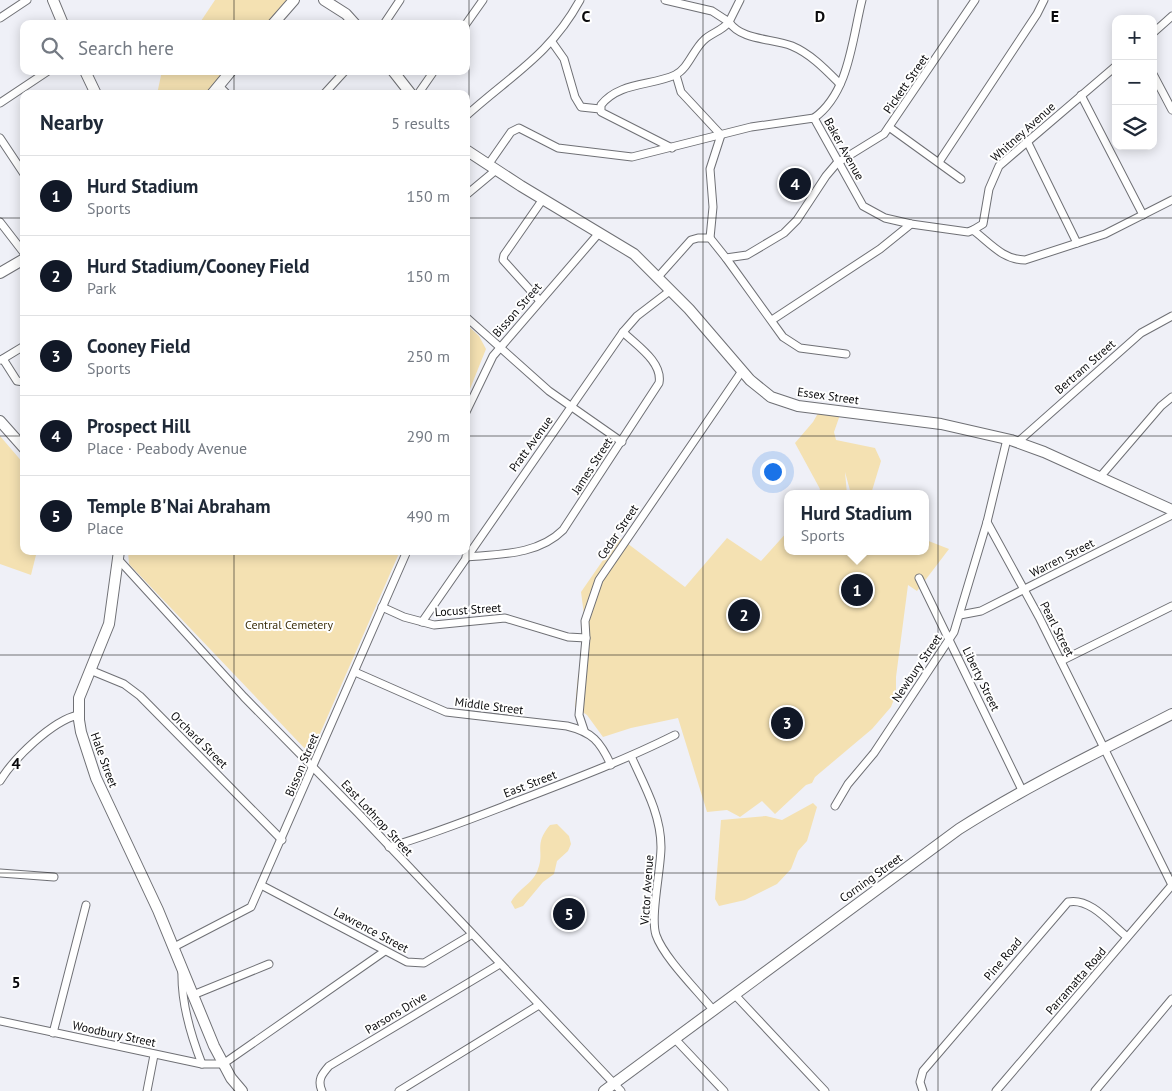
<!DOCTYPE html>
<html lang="en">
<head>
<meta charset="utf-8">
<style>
  body { margin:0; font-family:"PT Sans",sans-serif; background:#f6f6f7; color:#1f2937 }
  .controls { position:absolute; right:15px; top:15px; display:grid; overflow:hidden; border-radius:10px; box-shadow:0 2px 12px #0003 }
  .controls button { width:45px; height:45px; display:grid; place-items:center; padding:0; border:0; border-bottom:1px solid #e0e1e3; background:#fff; color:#1f2937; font:25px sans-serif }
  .you { position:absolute; left:772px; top:471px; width:18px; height:18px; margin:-12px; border:4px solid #fff; border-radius:50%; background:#1a73e8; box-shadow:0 0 0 8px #1a73e833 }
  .badge { display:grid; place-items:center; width:32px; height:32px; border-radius:50%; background:#111827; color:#fff; font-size:16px; font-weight:700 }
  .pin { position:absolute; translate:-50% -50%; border:2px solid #fff; box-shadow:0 1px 5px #0006 }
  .popup { position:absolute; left:784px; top:490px; width:145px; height:65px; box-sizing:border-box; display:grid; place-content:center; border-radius:10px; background:#fff; filter:drop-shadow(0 1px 4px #0005); font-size:16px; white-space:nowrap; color:#747a83 }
  .popup b { font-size:19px; color:#1f2937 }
  .popup::after { content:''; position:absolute; left:50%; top:100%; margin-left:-10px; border:10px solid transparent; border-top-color:#fff }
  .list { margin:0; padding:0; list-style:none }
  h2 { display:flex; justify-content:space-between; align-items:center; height:65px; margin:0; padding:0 20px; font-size:21px }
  h2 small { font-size:16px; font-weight:400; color:#747a83 }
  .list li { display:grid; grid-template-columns:32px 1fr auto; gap:15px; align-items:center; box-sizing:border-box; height:80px; padding:0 20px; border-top:1px solid #e0e1e3 }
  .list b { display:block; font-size:19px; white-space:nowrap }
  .list p { margin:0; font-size:16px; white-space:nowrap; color:#747a83 }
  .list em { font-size:16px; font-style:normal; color:#747a83 }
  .icon { flex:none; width:28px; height:28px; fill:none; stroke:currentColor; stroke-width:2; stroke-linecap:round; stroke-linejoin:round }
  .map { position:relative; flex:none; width:1172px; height:1091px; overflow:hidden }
  .search { position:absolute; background:#fff; box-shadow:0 2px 12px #0003; left:20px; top:20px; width:450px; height:55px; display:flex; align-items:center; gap:12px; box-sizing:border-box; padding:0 18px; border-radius:10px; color:#747a83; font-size:19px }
  .panel { position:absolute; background:#fff; box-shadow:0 2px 12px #0003; left:20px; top:90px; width:450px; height:465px; border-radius:10px }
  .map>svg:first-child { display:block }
</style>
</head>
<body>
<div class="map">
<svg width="1172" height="1091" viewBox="0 0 1172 1091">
  <rect width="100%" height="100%" fill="#eff0f7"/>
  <g fill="#f4e1b2">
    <polygon points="215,0 293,0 273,24 199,24"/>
    <polygon points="162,71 233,71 214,94 157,94"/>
    <polygon points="466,324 479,336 486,349 466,399"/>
    <polygon points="821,408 841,412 834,432 836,440 875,448 881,461 871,494 851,494 845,472 847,494 818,494 820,489 795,443 813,422"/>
    <polygon points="0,436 24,464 24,551 37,551 31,575 0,564"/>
    <polygon points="788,531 788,551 926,551 926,540 949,549 917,591 908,585 896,677 896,694 891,707 872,729 815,777 812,783 806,785 775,814 762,801 740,817 727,810 707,812 678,718 631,728 603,737 587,715 575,707 578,676 588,645 581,592 619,537 685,587 727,538 761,561"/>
    <polygon points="128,551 400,551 312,752 309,753 129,564"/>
    <polygon points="813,803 817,807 807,841 798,851 791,869 777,884 745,900 719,906 715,899 721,820 766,816 782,820"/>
    <path d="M557,824L569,836L571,844L568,851L557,861L554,874L543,882L523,906L515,909L511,902C519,888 534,883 538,869C545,851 533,845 550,825Z"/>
  </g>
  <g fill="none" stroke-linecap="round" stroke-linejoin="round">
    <defs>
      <g id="street">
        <polyline points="665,0 712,11 729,22 740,0"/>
        <polyline points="0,18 27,0"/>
        <polyline points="384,24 400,0"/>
        <polyline points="466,24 483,0"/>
        <polyline points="1153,33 1172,16"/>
        <polyline points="552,42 564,59 575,97 581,107 600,109"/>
        <polyline points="1153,74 1172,110"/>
        <polyline points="676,75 681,92 721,135 710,169 713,207 710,238"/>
        <polyline points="219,86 227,94"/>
        <polyline points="324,94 345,71"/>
        <polyline points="418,94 434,71"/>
        <polyline points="1081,95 1143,215"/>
        <polyline points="0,103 48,71"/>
        <path d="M466,116C510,76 550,55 580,0"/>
        <path d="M814,118C849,93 852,40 862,0"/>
        <polyline points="889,127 961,179"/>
        <polyline points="0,138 24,174"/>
        <polyline points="1027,141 1077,243"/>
        <path d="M672,148L601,112V105C619,82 651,86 675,75C688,69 693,50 704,40C711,33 722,31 729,22C742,41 772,38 792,46C811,54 826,70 840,84"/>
        <polyline points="939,162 1037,14 1044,0"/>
        <path d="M488,165L511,132L519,128L558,148L632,157L751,127L814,118L863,206L885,218L911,224L968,232L973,230C990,243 1003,260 1025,260L1105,234L1172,200"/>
        <polyline points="466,195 496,170"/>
        <polyline points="0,222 24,253"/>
        <polyline points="973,230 983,224 989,189 999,166 1116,66"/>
        <polyline points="726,258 783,337 800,348 846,354"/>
        <polyline points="658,277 691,240 698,238 710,238 726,258 747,255 784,233 797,220 826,176 837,163 884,134 975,0"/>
        <polyline points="540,301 503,260 504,255 543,199"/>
        <polyline points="466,317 549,391 622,442"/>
        <polyline points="772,320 880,249 911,224"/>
        <polyline points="3,359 17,381 24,382"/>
        <polyline points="1,360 24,346"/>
        <polyline points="466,412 493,356 599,233"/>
        <polyline points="1018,442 1141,333 1172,316"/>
        <polyline points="1100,477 1161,406 1172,397"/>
        <polyline points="987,522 1039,617 1172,885"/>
        <path d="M466,557C500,554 538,555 563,530L659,383C663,362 636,345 623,332"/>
        <polyline points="118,559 244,697 358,813 621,1091"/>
        <polyline points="919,578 1022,790"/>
        <polyline points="382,607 404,617 434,625 505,618 568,637 586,638"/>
        <polyline points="960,615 981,611 1172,515"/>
        <polyline points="422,622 623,332 637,316 671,290"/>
        <polyline points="1061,661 1172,606"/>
        <polyline points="90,670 124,684 140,696 282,840"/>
        <path d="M355,672L446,712L567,726C592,732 600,741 611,765"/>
        <polyline points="584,730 579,715 586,638 585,621 599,580 742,371"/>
        <path d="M631,756C644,785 661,814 661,847C661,869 650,917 656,935C664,958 698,991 714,1011"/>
        <path d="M0,781C14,758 52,721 78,715"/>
        <polyline points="835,806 848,784 874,753 954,632 987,522 1007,439"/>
        <path d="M389,847C434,834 476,817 520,800C572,780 625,760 675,735"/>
        <polyline points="0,873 54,877"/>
        <polyline points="261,885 407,962 424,963 471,935"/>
        <polyline points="174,947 251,907 407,551"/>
        <path d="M182,971C181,1002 191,1036 202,1064"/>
        <polyline points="193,995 269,964"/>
        <polyline points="735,995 825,1091"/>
        <polyline points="0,1021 202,1064 223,1064 385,951"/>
        <polyline points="53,1033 86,905"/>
        <polyline points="676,1040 724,1091"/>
        <polyline points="147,1091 154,1055"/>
        <path d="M322,1091C317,1080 322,1074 329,1066L500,964"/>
        <polyline points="399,1091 539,1005"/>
        <path d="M923,1091L920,1082L923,1071L1068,902C1090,897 1111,924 1127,937"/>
        <polyline points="996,1091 1172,885"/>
        <polyline points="1095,1091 1172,999"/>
      </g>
      <g id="secondary">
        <polyline points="53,0 63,24"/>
        <polyline points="324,0 346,14 355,24"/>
        <polyline points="273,24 294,0"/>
        <polyline points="85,71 96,94"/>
        <polyline points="393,71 411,94"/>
        <polyline points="212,94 231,71"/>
        <polyline points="466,150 521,186 634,254 689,309 750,380 771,397 798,406 941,424 1011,440 1044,452 1172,510"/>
        <polyline points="0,273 24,259"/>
        <polyline points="0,421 24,448"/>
        <polyline points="119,551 109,624 79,698 79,720 81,732 96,778 158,910 214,1046 231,1078 242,1091"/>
        <path d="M604,1091L959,829C1028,785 1100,751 1172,714"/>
      </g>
    </defs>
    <use href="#street" stroke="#6f7075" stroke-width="9"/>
    <use href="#secondary" stroke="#6f7075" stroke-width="12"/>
    <use href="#street" stroke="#fff" stroke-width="7"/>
    <use href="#secondary" stroke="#fff" stroke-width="10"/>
  </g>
  <path fill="none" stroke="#0b0b0d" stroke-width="1" stroke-opacity="0.55" d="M234,0V24M469,0V1091M703,0V1091M938,0V1091M234,71V94M0,218H24M466,218H1172M0,436H24M466,436H1172M234,551V1091M0,655H1172M0,873H1172"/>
  <g text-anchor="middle" stroke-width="4" stroke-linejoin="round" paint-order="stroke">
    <g font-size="12" fill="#0b0b0d" stroke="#fff">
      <text transform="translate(906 84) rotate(-55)" y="4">Pickett Street</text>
      <text transform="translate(1023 132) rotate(-42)" y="4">Whitney Avenue</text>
      <text transform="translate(844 149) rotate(61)" y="4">Baker Avenue</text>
      <text transform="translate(517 310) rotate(-49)" y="4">Bisson Street</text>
      <text transform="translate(1085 367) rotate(-41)" y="4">Bertram Street</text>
      <text transform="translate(828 396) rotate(8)" y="4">Essex Street</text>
      <text transform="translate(531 444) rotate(-54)" y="4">Pratt Avenue</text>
      <text transform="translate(592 466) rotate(-57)" y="4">James Street</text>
      <text transform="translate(618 532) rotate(-56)" y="4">Cedar Street</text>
      <text transform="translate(1062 558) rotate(-27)" y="4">Warren Street</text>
      <text transform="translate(468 610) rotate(-4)" y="4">Locust Street</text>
      <text transform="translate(1057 629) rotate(63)" y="4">Pearl Street</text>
      <text transform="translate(917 668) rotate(-56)" y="4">Newbury Street</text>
      <text transform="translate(981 679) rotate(64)" y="4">Liberty Street</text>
      <text transform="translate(489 706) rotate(7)" y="4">Middle Street</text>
      <text transform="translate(199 740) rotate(45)" y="4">Orchard Street</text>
      <text transform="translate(104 760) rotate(70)" y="4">Hale Street</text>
      <text transform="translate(302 765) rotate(-67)" y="4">Bisson Street</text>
      <text transform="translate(530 784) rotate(-21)" y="4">East Street</text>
      <text transform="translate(377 818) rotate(47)" y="4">East Lothrop Street</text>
      <text transform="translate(871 878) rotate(-36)" y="4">Corning Street</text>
      <text transform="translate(647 890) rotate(-86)" y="4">Victor Avenue</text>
      <text transform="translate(371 930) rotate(28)" y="4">Lawrence Street</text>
      <text transform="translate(1003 959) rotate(-50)" y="4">Pine Road</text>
      <text transform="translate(1076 981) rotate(-49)" y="4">Parramatta Road</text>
      <text transform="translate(396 1013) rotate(-31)" y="4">Parsons Drive</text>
      <text transform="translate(114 1034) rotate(12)" y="4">Woodbury Street</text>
    </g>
    <g font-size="12" fill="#3b2f0c" stroke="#fff">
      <text x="289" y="629">Central Cemetery</text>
    </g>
  </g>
  <g font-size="16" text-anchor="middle" font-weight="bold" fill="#0b0b0d" stroke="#fff" stroke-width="4" stroke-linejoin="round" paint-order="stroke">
    <text x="586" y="22">C</text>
    <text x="820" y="22">D</text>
    <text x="1055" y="22">E</text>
    <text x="16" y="769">4</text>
    <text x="16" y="988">5</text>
  </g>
</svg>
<div class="controls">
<button>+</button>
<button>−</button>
<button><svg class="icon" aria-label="layers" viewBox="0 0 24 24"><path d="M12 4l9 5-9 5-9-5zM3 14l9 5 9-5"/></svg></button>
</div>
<div class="you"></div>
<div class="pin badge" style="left:857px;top:590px">1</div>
<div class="popup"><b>Hurd Stadium</b>Sports</div>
<div class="pin badge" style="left:744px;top:615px">2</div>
<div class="pin badge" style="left:787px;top:723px">3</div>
<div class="pin badge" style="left:795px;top:184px">4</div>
<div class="pin badge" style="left:569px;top:914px">5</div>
<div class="search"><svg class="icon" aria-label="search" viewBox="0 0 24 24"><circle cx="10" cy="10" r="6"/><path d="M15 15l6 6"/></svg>Search here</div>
<section class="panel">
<h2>Nearby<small>5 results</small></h2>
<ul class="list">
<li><span class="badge">1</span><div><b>Hurd Stadium</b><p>Sports</p></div><em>150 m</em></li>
<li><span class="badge">2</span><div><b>Hurd Stadium/Cooney Field</b><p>Park</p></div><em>150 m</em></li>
<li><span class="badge">3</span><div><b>Cooney Field</b><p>Sports</p></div><em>250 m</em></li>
<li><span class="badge">4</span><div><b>Prospect Hill</b><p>Place · Peabody Avenue</p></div><em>290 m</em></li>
<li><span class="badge">5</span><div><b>Temple B'Nai Abraham</b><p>Place</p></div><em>490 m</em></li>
</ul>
</section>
</div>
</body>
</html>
